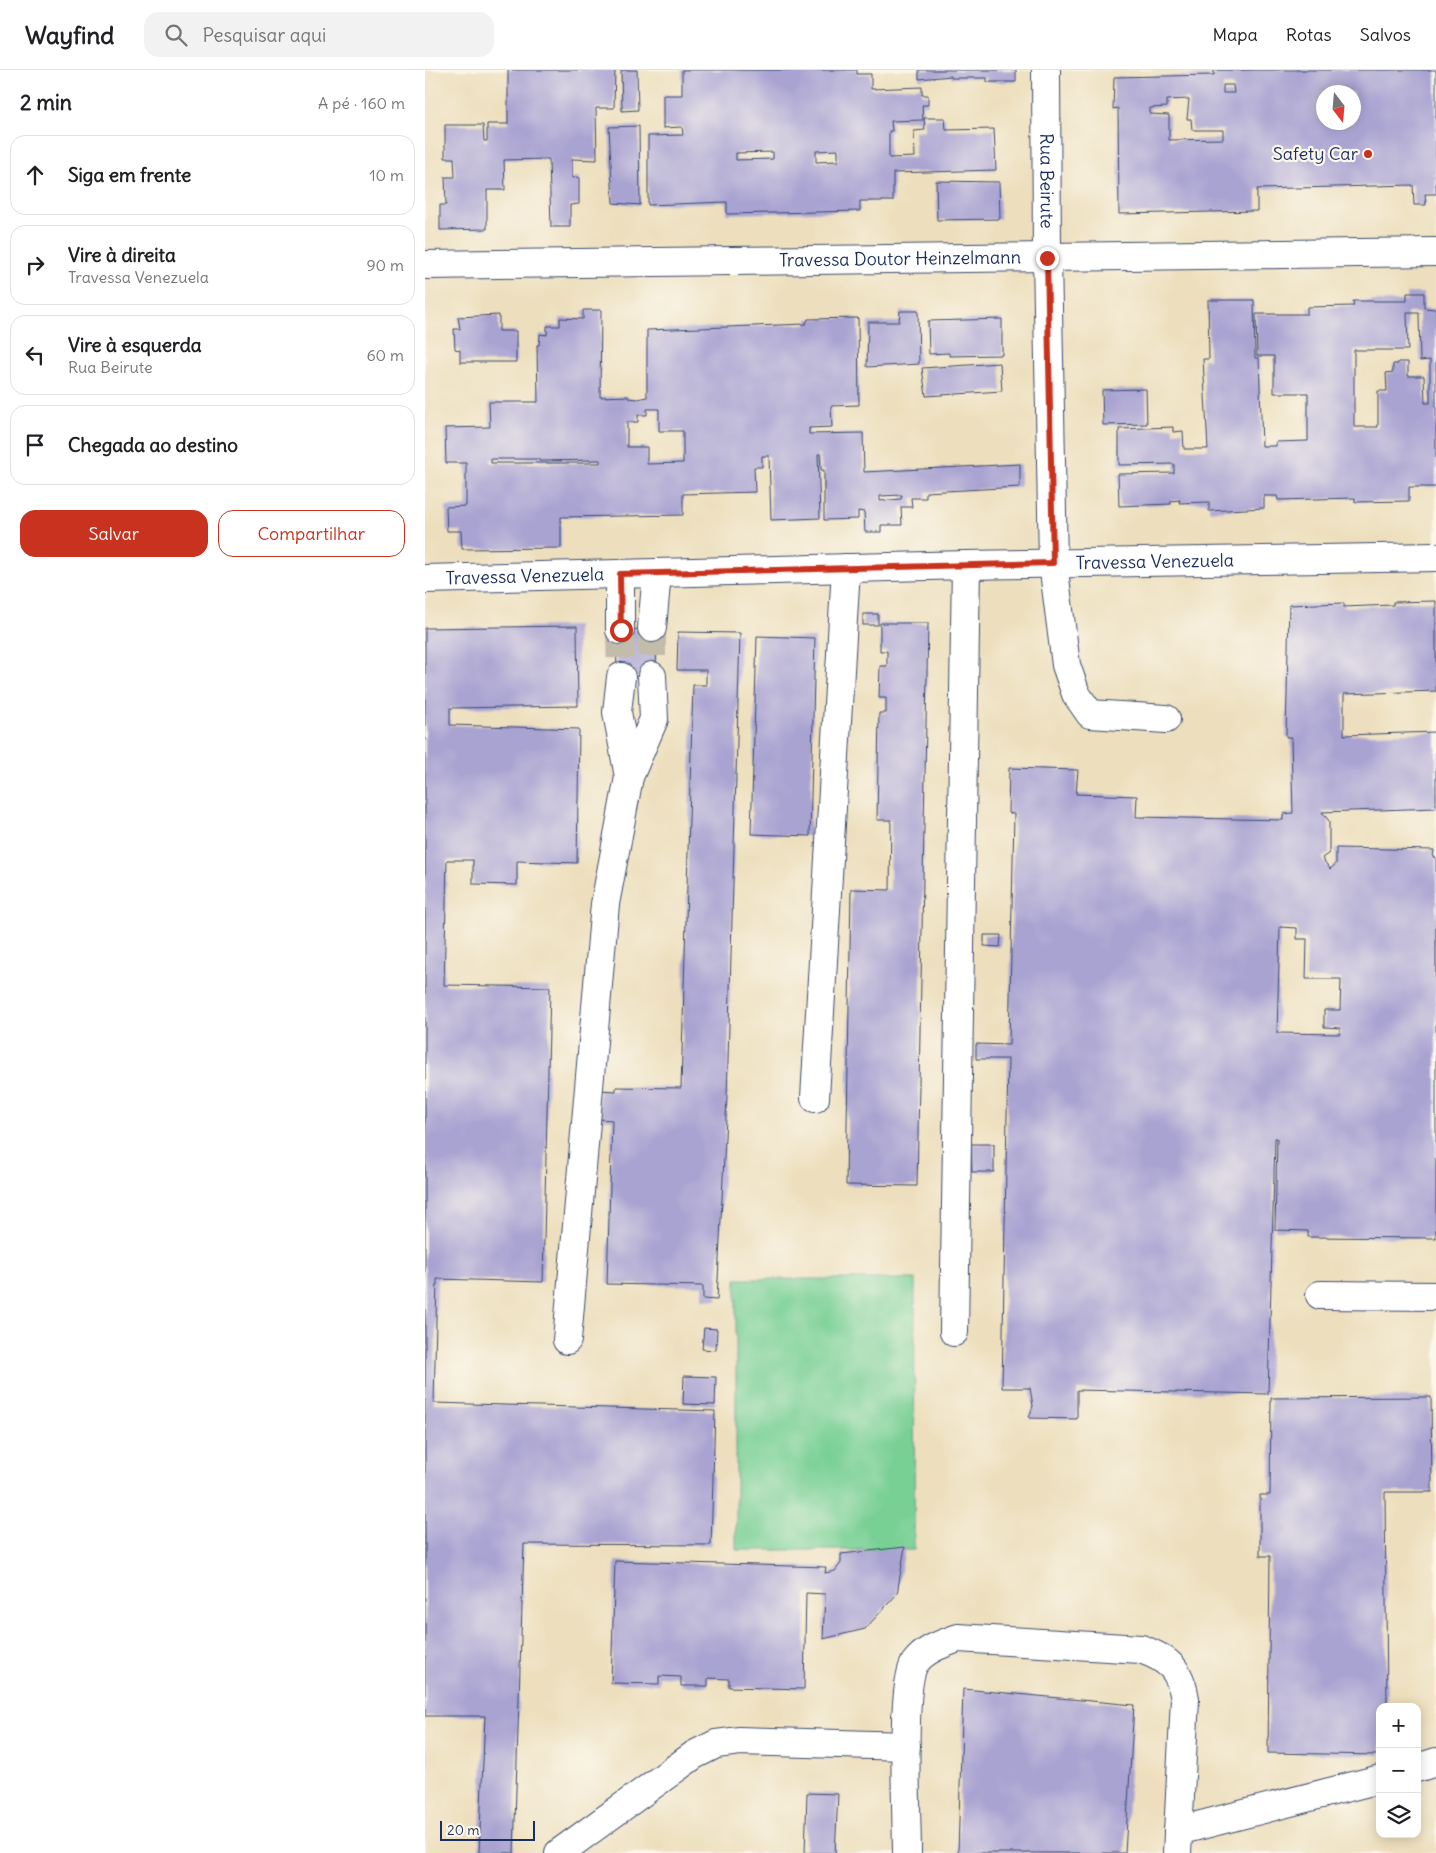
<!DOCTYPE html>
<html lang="pt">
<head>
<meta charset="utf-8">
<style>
  body { margin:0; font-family:Delius,sans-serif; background:#f2f2f2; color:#202124 }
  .controls { position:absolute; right:15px; bottom:15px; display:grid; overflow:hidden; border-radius:10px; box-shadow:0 2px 12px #0003 }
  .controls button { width:45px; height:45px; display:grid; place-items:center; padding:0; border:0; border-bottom:1px solid #e0e0e0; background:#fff; color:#202124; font:25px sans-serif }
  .compass { position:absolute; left:891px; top:15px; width:45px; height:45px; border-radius:50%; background:#fff; box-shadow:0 2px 12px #0003; rotate:164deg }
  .scale { position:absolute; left:15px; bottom:12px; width:95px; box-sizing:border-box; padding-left:5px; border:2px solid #1b2f5e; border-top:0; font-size:14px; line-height:18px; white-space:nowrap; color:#1b2f5e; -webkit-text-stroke:4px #fbf7ec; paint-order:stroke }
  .stop { position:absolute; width:15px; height:15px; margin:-11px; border:4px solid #c8321e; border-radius:50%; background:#fff }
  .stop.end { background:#c8321e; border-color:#fff; box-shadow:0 1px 5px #0008 }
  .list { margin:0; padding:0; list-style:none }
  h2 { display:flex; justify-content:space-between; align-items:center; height:65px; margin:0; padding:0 20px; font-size:21px }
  h2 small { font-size:16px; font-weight:400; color:#757577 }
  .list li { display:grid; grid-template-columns:32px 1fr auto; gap:15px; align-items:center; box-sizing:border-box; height:80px; margin:0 10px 10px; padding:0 10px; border:1px solid #e0e0e0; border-radius:15px }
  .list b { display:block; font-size:19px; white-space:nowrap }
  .list p { margin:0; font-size:16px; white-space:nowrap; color:#757577 }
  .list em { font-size:16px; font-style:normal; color:#757577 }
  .actions { display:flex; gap:10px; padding:15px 20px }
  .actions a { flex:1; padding:11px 0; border:1px solid #c8321e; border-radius:15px; text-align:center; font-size:18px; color:#c8321e }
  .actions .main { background:#c8321e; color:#fff }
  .icon { flex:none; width:28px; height:28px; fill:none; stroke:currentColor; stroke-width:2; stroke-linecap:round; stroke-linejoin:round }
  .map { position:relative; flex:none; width:1011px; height:1783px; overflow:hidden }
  header { display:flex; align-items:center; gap:30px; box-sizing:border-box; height:70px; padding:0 25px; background:#fff; border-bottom:1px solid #e0e0e0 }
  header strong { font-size:24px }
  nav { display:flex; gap:28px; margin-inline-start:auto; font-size:18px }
  .search { width:350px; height:45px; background:#f2f2f2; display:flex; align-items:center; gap:12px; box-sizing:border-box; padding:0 18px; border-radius:15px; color:#757577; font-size:19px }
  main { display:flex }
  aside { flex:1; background:#fff }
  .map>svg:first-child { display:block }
</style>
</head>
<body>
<header>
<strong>Wayfind</strong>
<div class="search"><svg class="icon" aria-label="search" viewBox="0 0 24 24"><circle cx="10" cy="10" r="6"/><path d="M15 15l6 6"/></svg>Pesquisar aqui</div>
<nav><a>Mapa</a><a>Rotas</a><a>Salvos</a></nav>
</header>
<main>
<aside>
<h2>2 min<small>A pé · 160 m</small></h2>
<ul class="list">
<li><svg class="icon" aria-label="ahead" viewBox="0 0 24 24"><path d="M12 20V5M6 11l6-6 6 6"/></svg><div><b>Siga em frente</b></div><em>10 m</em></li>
<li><svg class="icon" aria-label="right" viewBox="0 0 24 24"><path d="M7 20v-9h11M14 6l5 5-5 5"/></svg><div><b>Vire à direita</b><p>Travessa Venezuela</p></div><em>90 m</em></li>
<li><svg class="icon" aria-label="left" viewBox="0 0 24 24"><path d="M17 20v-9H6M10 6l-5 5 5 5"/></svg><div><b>Vire à esquerda</b><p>Rua Beirute</p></div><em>60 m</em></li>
<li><svg class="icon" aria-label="arrive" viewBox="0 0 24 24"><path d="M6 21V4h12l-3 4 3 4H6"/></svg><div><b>Chegada ao destino</b></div></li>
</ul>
<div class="actions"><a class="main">Salvar</a><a>Compartilhar</a></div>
</aside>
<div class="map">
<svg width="1011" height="1783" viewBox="0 0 1011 1783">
  <rect width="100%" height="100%" fill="#fbf7ec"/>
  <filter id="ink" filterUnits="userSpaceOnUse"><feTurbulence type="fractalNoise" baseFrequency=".02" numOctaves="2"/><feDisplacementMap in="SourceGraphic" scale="10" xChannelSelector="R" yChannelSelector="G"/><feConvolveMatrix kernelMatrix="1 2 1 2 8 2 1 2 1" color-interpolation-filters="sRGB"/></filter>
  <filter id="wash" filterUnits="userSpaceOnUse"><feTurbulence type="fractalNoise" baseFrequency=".0096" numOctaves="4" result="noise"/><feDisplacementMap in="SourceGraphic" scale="20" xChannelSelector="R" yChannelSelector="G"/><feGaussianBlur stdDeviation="1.12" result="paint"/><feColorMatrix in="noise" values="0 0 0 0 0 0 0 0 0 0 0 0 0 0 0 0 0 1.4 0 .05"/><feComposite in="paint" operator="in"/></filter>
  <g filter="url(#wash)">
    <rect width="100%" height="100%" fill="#eddfbd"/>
    <polygon fill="#79d095" stroke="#4a807a" points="311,1209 490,1209 489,1480 311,1480"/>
    <g id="blocks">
      <g fill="#a9a3d2" fill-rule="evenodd">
        <polygon points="83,0 190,0 189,38 171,38 172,90 147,89 147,108 154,107 154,134 145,135 145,157 126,157 124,89 79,90 80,120 62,120 62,159 15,160 15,135 21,135 20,107 30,107 29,88 20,88 20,55 58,55 59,71 62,71 62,54 83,54"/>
        <polygon points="196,0 212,0 213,40 197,41"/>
        <path d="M257,0H432V4H446V19L497,17V25H503V35H497L498,50L466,51L467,61H464V88L490,87L489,61L500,60L499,48H520L521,60L569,59L571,100L468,103V131H435V141L302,144V132L223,135V66L258,65L257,57L238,58V25H257ZM413,80V91L391,92V81ZM348,82V89L311,90V83Z"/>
        <polygon points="494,0 591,0 591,12 562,12 562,8 526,8 526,6 494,9"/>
        <path d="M789,0H1011V124H1000L1001,135H989L988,115L832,119V141L694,144L693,38L688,39L689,7L789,5ZM798,15H808L809,23H798ZM898,22H928V52H898ZM764,29L762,49H766L767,60H798V69L744,70V45L725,44V38L742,37V30Z"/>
        <polygon points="214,56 215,135 188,133 184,57"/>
        <polygon points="511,111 574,112 575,149 512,150"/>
        <path d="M982,223H999V238L1011,239V417H984V431L930,432V428L853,430L852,426H839V438L784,441V432L754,433L755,430L746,431V434L694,436L693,404L749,403V394L694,395V359L748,357V362L758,361L759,379H783L778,289H784L783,230H829L830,288H834L837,376H851V372L883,371V323H849V286H832L831,244H882V237L929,236L928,231H982ZM982,243H994L995,291L1005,290V333H1000L999,306H983V292H973V294H968V302L961,303L962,321H953V357H929V280H983Z"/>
        <path d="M158,240H176L175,327L203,326V328L212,329L222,327V260L381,254L383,249L433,248L434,335L406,336L407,357L384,358V364L438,363L439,402L595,394V417L501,422V428H486L487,437H476L477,455H456V462H440L439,442L433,441V449L399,450V400H396L395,384H393L395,448L346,450L344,386H337V397H329L330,422L258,424V445L136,447V478L37,479L36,461H22L21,437L41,436V393H21L20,358L65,357L64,332H113L112,275H114L115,264L122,265V256H135V248L158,249ZM222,339H234V361H258V393L222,394V377H202V352H213V345H222ZM66,389H114V391L175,390V393H66ZM477,425L476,429L455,431V426Z"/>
        <polygon points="475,241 493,241 494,294 442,297 443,252 474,252"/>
        <polygon points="74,245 74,261 91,261 91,292 35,292 35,280 30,279 29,259 35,259 33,247"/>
        <polygon points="577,249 577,285 524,286 524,283 504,284 503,251"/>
        <polygon points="575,293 577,321 501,326 497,298"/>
        <polygon points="721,319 722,354 678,355 677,320"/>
        <path d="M1011,531V621L919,624V665L1011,662V738L897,742L904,751V783L897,788L905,799L911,794V778L1009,780L1008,787H1011V1168L883,1167V1161L850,1160L852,1068H850L843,1324L652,1320V1349L604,1348L608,1336L605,1318H577L583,989H551V974L584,975L589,744L583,743L584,698L653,700L651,724L712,726L711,747L858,750V744L868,743L866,667H861L864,535L919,533V537L968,535V532ZM855,857L872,858V869H882L881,909H916L915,940H899V957L915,958V964L852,963Z"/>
        <rect x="438" y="544" width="15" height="11"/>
        <polygon points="455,553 503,553 492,1116 421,1115 426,819 465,820 466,750 452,750 454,643 461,643 461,628 454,628 455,596 462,596 462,581 455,581"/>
        <polygon points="152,556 153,636 25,638 25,655 154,659 152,793 92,791 92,815 48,814 48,790 22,790 19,915 125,917 118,1212 12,1209 9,1333 290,1341 286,1475 99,1474 89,1783 54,1783 60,1646 0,1646 0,558"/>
        <polygon points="227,558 232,558 231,606 192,607 191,561"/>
        <polygon points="253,562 315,563 302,1027 292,1230 278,1229 278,1216 182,1214 187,1050 173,1049 174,1020 191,1021 191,1017 256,1018 268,615 281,615 281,600 252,600"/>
        <polygon points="332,566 390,568 385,766 326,764"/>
        <polygon points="559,865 576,865 575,877 559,876"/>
        <polygon points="546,1074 569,1074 569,1102 547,1102"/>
        <polygon points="279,1258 292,1259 291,1280 277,1279"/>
        <polygon points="259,1306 291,1307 290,1335 258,1334"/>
        <polygon points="1006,1327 1007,1422 960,1422 962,1637 955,1637 955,1685 843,1683 845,1486 835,1486 835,1425 845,1425 846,1328"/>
        <polygon points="480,1477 472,1524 440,1559 398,1569 400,1524 381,1523 379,1619 304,1617 304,1609 283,1608 283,1616 256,1616 256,1607 234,1606 234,1614 186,1613 190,1491 401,1497 400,1503 410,1501 416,1493 416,1484"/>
        <polygon points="538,1619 709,1635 700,1783 533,1783"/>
        <polygon points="382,1723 413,1724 410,1783 380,1783"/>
      </g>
    </g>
  </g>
  <g filter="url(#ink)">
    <use href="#blocks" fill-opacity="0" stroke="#3a496c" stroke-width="1"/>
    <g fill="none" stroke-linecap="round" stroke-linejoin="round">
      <g stroke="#c3bcaa" stroke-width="28" stroke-dasharray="28 14" stroke-linecap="butt">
        <polyline points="227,558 227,606"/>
        <polyline points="195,560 196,607"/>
      </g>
      <defs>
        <g id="minor">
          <path id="s1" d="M621,0L622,188L628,493L641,595L651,624L665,644L741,649"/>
          <path id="s2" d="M0,195L1011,182"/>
          <polyline points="195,504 195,560"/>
          <path id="s3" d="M0,509L541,495L1011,487"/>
          <polyline points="227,558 232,503"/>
          <polyline points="196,607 192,642 204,707"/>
          <polyline points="390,1028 421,498"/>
          <polyline points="895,1225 1011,1226"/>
          <polyline points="529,1262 541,495"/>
          <polyline points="142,1270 180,834 204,707 229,649 227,606"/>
          <polyline points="992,1698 1011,1692"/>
          <polyline points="753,1761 955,1709"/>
          <polyline points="134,1783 269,1685 291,1674 315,1671 481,1676"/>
          <path d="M482,1783C482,1749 475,1615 490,1593C500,1579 517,1574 533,1568L716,1579C744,1589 755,1599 760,1629L752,1783"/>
        </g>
      </defs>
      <use href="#minor" stroke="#3a496c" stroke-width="30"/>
      <use href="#minor" stroke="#fff" stroke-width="28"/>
    </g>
  </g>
  <g fill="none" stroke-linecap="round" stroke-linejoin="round" filter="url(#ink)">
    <polyline stroke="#c8321e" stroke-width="6" points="196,560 195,504 628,493 622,188"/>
  </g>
  <circle fill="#c8321e" stroke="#fbf7ec" stroke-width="2" cx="943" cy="84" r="5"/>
  <g text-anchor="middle" stroke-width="4.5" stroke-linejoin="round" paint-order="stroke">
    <g font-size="18" fill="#1b2f5e" stroke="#fbf7ec" text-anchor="end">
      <text x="933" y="90">Safety Car</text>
    </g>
    <g font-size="18" fill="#1b2f5e" stroke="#fbf7ec">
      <text dy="6" stroke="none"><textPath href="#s1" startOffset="111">Rua Beirute</textPath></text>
      <text dy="6" stroke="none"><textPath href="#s2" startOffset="475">Travessa Doutor Heinzelmann</textPath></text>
      <text dy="6" stroke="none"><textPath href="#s3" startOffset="730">Travessa Venezuela</textPath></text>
      <text dy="6" stroke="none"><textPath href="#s3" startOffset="100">Travessa Venezuela</textPath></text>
    </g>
  </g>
</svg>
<div class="controls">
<button>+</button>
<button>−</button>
<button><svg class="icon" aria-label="layers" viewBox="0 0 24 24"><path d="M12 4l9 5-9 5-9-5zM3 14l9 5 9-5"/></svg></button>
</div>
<svg class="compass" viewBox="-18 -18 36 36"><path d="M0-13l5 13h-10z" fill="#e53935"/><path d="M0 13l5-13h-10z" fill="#757577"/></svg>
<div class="scale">20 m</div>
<div class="stop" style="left:196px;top:560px"></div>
<div class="stop end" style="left:622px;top:188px"></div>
</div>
</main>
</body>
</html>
